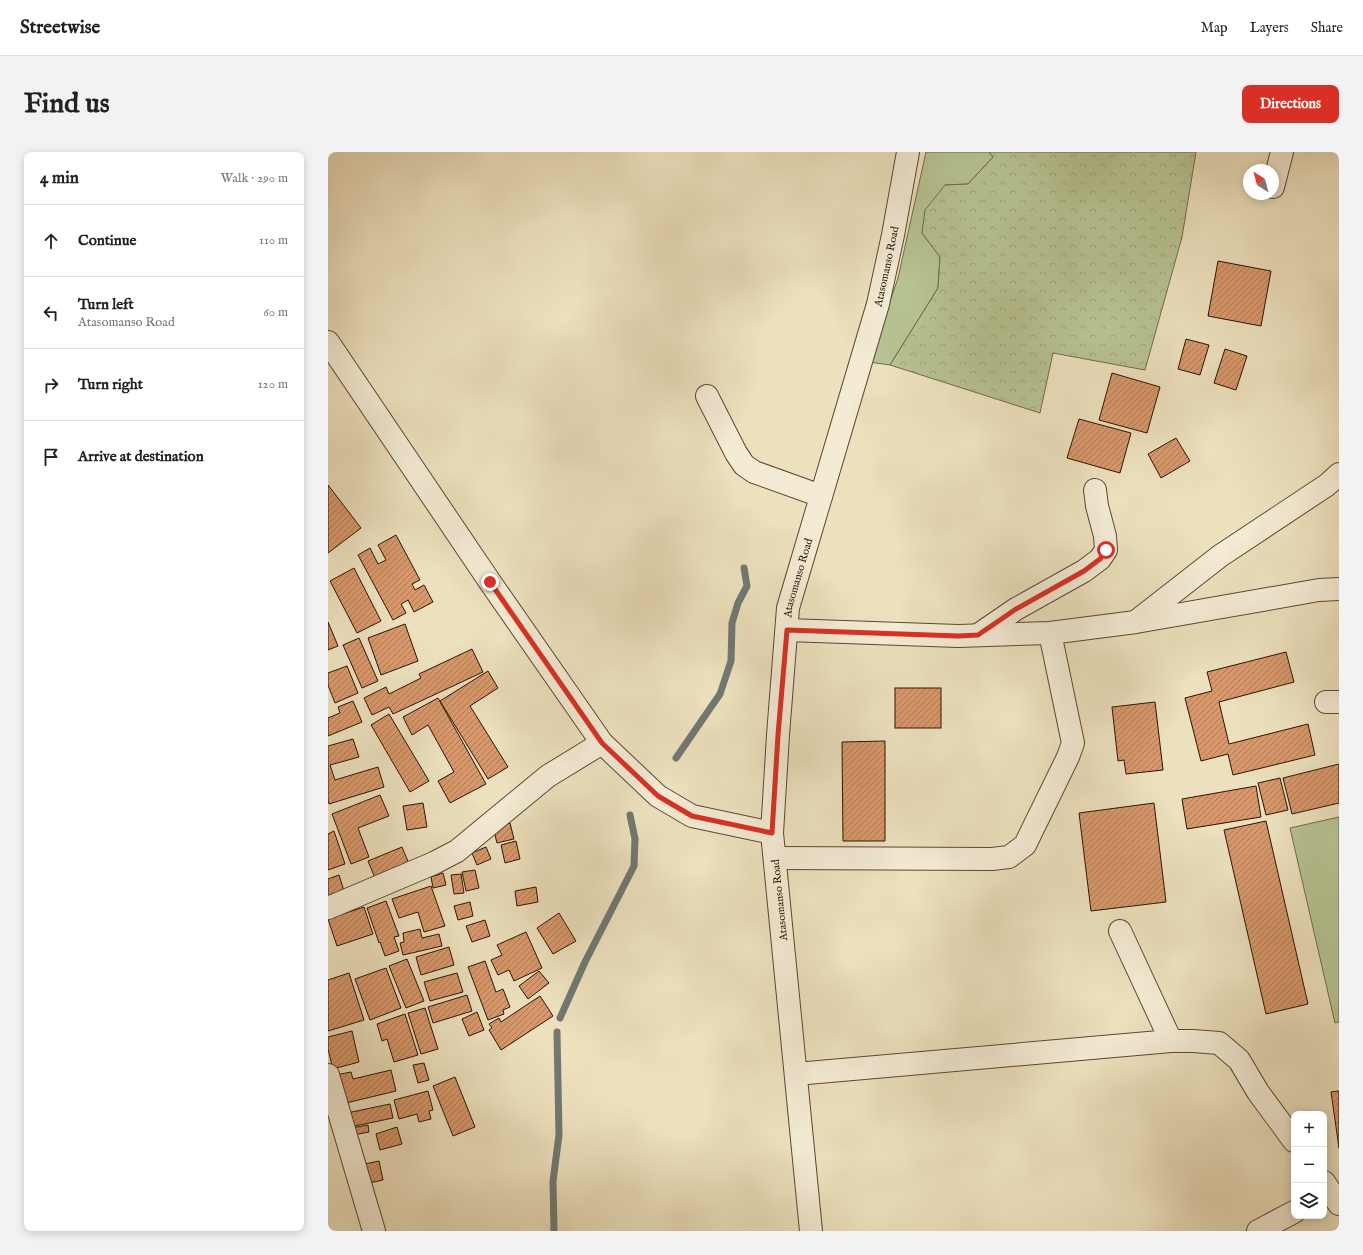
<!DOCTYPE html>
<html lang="en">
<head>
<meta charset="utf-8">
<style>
  body { margin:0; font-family:"IM FELL English",serif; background:#f2f2f2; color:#222 }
  .controls { position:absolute; right:12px; bottom:12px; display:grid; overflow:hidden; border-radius:8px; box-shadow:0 2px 10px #0003 }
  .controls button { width:36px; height:36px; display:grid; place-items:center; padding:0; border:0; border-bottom:1px solid #e0e0e0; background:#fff; color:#222; font:20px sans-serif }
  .compass { position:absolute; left:915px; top:12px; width:36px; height:36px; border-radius:50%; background:#fff; box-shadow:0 2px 10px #0003; rotate:324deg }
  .stop { position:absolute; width:12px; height:12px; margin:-9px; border:3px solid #d93025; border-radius:50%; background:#fff }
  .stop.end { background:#d93025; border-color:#fff; box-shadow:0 1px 4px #0008 }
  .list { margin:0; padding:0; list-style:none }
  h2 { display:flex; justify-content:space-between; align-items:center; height:52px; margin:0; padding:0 16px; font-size:17px }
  h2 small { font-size:13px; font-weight:400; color:#767676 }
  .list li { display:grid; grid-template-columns:26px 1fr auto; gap:12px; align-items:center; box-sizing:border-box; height:72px; padding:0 16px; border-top:1px solid #e0e0e0 }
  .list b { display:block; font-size:15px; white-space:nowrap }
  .list p { margin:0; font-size:13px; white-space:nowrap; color:#767676 }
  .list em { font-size:13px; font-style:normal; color:#767676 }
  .icon { flex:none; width:22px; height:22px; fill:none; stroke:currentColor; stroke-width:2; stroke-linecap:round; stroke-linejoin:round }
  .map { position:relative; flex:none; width:1011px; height:1079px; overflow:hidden; border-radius:8px }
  header { display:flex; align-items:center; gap:24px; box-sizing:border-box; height:56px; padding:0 20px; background:#fff; border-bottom:1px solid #e0e0e0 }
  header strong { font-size:19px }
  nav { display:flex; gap:22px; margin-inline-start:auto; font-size:14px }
  .intro { display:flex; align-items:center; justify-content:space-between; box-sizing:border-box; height:96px; padding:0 24px }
  h1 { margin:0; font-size:28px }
  .button { padding:10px 18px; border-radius:8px; background:#d93025; color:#fff; font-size:14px; font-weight:700 }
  main { display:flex; gap:24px; padding:0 24px }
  aside { flex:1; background:#fff; border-radius:8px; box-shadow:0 2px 10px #0003 }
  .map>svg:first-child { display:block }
</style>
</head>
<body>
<header>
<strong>Streetwise</strong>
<nav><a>Map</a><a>Layers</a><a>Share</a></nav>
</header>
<div class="intro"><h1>Find us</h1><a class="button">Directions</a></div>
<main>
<aside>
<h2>4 min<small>Walk · 290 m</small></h2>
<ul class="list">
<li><svg class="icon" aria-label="ahead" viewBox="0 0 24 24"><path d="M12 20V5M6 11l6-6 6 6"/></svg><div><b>Continue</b></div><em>110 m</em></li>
<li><svg class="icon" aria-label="left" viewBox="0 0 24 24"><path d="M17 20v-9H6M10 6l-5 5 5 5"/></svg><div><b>Turn left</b><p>Atasomanso Road</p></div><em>60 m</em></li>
<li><svg class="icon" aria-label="right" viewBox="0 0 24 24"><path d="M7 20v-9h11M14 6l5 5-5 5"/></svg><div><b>Turn right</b></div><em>120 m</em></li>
<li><svg class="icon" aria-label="arrive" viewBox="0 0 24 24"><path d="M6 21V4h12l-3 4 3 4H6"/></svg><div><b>Arrive at destination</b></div></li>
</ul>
</aside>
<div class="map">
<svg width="1011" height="1079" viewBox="0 0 1011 1079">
  <defs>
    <pattern id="forest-crowns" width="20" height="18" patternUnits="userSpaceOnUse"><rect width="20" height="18" fill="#b7c292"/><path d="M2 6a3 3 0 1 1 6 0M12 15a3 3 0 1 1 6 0" fill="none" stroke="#9ea67c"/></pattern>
    <pattern id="building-hatch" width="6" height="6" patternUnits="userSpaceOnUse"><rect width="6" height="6" fill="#d8986b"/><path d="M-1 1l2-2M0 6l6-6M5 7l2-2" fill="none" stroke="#af7b56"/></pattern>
  </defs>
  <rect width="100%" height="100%" fill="#ece0bd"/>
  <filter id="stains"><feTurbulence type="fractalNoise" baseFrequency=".005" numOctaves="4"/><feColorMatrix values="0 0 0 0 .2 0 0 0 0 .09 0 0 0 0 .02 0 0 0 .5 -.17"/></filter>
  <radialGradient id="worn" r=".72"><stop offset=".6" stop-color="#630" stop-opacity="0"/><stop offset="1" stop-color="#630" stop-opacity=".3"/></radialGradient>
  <g fill="#b7c292" stroke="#726b4a">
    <polygon points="598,0 661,0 665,5 640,32 617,33 594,81 612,105 610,136 562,213 541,210 570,126"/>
    <polygon points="1011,665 1011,870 1007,871 962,676"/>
  </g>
  <polygon fill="url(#forest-crowns)" stroke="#726b4a" points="661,0 868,0 854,85 817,218 725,201 712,261 562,213 610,136 612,105 594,81 597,58 617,33 640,32 665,5"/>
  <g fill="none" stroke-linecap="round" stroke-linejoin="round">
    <g stroke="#717872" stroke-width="7">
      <polyline points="348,606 392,542 403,509 404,471 410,451 419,434 416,416"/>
      <polyline points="232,866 257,810 306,714 307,687 302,663"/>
      <polyline points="226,1079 225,1029 231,983 229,880"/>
    </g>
  </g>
  <g fill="url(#building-hatch)" stroke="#2c1403">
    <polygon points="890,109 943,119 933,174 880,164"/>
    <polygon points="858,187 881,193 872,223 850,217"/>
    <polygon points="897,197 919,204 908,238 886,231"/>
    <polygon points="784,221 832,235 819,281 771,268"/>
    <polygon points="751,267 803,281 792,321 739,306"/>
    <polygon points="848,286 862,309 833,326 820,302"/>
    <polygon points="0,333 33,376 0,401"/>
    <polygon points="68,383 92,428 84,432 87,438 96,433 105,450 86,460 80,448 73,452 78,461 65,468 30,403 42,396 50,412 58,408 50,393"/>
    <polygon points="26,416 53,469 29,481 2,429"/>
    <polygon points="0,470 10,494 0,498"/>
    <polygon points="77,472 90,509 53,523 40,486"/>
    <polygon points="31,486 50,529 34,536 15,493"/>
    <polygon points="144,497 155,520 65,562 61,555 44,563 36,546 58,535 61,542 93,526 91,522"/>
    <polygon points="958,500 966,530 891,550 901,592 980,572 987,603 905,623 900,602 873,609 857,546 884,539 879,520"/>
    <polygon points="19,514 30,541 7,551 0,533 0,521"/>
    <polygon points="160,519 170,536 142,554 180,615 160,627 112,549"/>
    <rect x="567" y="536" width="46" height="40"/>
    <polygon points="110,546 158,632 122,651 110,629 126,620 100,573 84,583 75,565"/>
    <polygon points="25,549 34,570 0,584 0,566 12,561 10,555"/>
    <polygon points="827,550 835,618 798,622 796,608 790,609 784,555"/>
    <polygon points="61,562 101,629 82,640 43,573"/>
    <polygon points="25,587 31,605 2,613 7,628 50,615 56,635 1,652 0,648 0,594"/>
    <polygon points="557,589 557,689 515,689 514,590"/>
    <polygon points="1011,612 1011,651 964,662 955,626"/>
    <polygon points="952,626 960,658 938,663 930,631"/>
    <polygon points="928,634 933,665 859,677 854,647"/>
    <polygon points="52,643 61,664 30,676 41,705 23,712 4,662"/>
    <polygon points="95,651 99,675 79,678 75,654"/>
    <polygon points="826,651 838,750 763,759 751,661"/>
    <polygon points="938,669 980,852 938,862 896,678"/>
    <polygon points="182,671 186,687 169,691 165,675"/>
    <polygon points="6,679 17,712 0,718 0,682"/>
    <polygon points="188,689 192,707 177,711 173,693"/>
    <polygon points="74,695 81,712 47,726 40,709"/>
    <polygon points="158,695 163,707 149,713 144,701"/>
    <polygon points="147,718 151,736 138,739 134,720"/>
    <polygon points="115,721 118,733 105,736 103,725"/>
    <polygon points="133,722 136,741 126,742 123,723"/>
    <polygon points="11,723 17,742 0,748 0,727"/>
    <polygon points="103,734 117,774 96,780 90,760 71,766 64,747"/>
    <polygon points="208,735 210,750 189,754 187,739"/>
    <polygon points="58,749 71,784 66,785 71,799 57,804 52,790 51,791 39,756"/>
    <polygon points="142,750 145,764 130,768 126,754"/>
    <polygon points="36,755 45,782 9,794 0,767"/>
    <polygon points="231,761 248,789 225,802 209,776"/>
    <polygon points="157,768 162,784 144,790 138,774"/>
    <polygon points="92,777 94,786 111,782 114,794 75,803 72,791 76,790 75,781"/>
    <polygon points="198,780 214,816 186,829 181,818 170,823 163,808 174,803 169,793"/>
    <polygon points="121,795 126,813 93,823 88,805"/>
    <polygon points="79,807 96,849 78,856 61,814"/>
    <polygon points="157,809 168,840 175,837 182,855 175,858 176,862 160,868 140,815"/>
    <polygon points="58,816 73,856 42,868 27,827"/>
    <polygon points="211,819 221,831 200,847 191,834"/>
    <polygon points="21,821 36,868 0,879 0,828"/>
    <polygon points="129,821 135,840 102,849 96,830"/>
    <polygon points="139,843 144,859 105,871 100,855"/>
    <polygon points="212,844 225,864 173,898 161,878 164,876 161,872 171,866 173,870"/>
    <polygon points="97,856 110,897 93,902 80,861"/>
    <polygon points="149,860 156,878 141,884 134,867"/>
    <polygon points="77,862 90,903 66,910 59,887 54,889 49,872"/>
    <polygon points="24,879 31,910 5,917 0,897 0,885"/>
    <polygon points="96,911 101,928 90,931 85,913"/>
    <polygon points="63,918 68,939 14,952 8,923 23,920 25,927"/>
    <polygon points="127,925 147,975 125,984 105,934"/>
    <polygon points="100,939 105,958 101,959 103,967 91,970 89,962 71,967 66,948"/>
    <polygon points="1011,939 1011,996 1003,940"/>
    <polygon points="62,952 65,966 22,975 19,961"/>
    <polygon points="40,973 41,980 25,983 24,976"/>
    <polygon points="69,975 74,992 52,998 48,982"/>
    <polygon points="51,1009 55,1028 41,1031 37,1012"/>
  </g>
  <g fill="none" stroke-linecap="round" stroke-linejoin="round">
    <defs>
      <g id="minor">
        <polyline points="945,35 954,0"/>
        <polyline points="0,190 162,430 274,591 330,644 364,664 444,681"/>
        <polyline points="379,244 408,301 416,313 426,320 493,344"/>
        <polyline points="810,468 892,404 999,333 1011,322"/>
        <polyline points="459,478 630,484 722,481 808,470 991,438 1011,437"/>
        <polyline points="650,483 688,457 756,419 772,407 778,398 777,384 769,354 767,338"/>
        <polyline points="998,550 1011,550"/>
        <polyline points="447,706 664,707 681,705 697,693 740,605 745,591 722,481"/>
        <polyline points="0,756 106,711 129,699 220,624 274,591"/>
        <polyline points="792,779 843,889"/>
        <polyline points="468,922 843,889 865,889 891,891 911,908 930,940 966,989"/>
        <polyline points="0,923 46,1079"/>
        <polyline points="996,1030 1011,1052"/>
        <path id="s1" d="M483,1079L444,681L450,583L460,456L550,152L565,83L580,0"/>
        <polyline points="930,1079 966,1060"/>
      </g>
    </defs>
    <use href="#minor" stroke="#5c4732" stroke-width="24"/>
    <use href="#minor" stroke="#f3ebd4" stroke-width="22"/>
  </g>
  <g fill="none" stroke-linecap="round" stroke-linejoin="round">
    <polyline stroke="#d93025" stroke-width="5" points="162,430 274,591 330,644 364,664 444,681 450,583 459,478 630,484 650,483 688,457 756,419 772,407 778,398"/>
  </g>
  <g text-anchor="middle" stroke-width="3" stroke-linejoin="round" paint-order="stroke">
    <g font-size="11" fill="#2c1403" stroke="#f3ebd4">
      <text dy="4" stroke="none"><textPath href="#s1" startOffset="981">Atasomanso Road</textPath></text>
      <text dy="4" stroke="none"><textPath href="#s1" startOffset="657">Atasomanso Road</textPath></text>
      <text transform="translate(451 748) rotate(-96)" y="4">Atasomanso Road</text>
    </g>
  </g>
  <rect width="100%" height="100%" filter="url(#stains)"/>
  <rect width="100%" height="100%" fill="url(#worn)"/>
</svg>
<div class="controls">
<button>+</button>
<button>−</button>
<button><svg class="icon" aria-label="layers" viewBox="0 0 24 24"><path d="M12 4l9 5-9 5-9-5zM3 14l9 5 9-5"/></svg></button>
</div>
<svg class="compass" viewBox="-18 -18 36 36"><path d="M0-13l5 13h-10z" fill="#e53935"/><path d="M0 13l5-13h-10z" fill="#767676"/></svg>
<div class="stop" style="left:778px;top:398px"></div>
<div class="stop end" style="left:162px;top:430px"></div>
</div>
</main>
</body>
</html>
